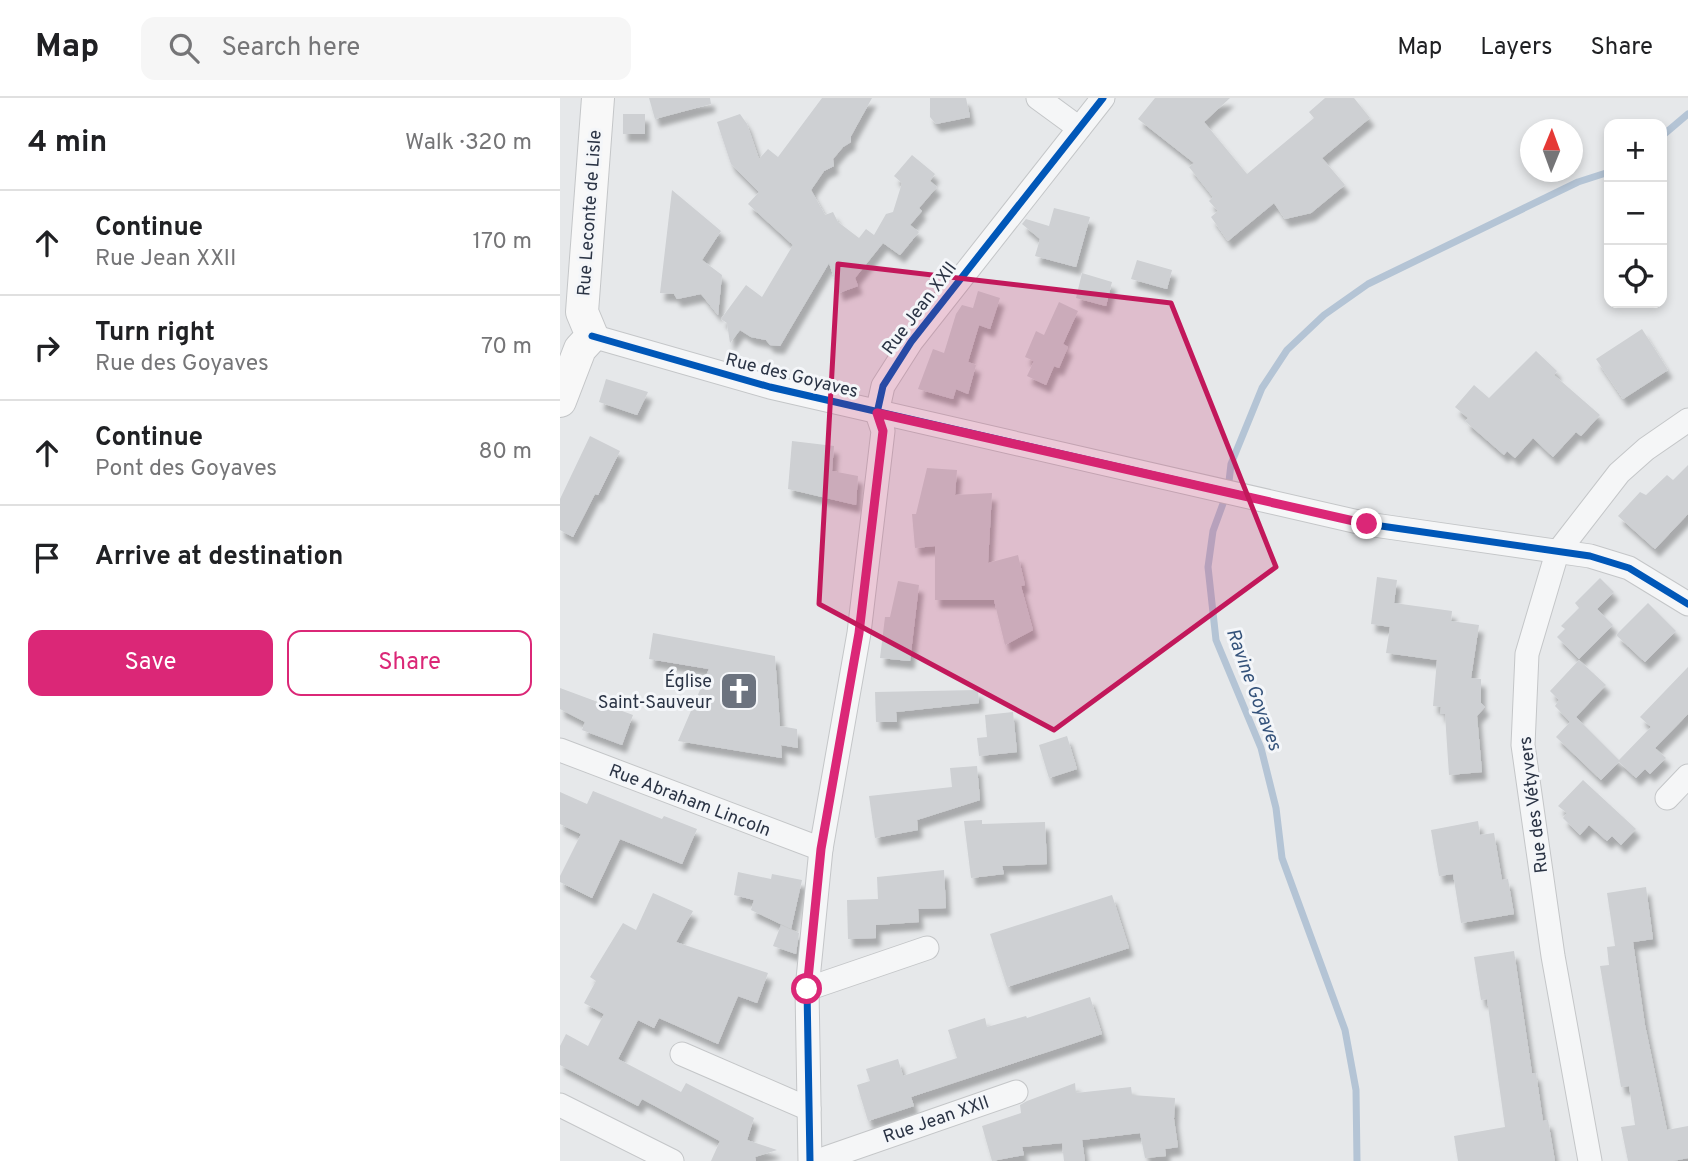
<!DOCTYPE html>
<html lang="en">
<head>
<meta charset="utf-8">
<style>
  body { margin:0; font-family:Overpass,sans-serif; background:#f6f6f6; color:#202124 }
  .controls { position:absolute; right:21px; top:21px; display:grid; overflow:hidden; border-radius:14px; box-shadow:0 4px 10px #0003 }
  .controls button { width:63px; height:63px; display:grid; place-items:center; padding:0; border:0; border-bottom:2px solid #e0e0e0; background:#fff; color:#202124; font:35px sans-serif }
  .compass { position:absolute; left:960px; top:21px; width:63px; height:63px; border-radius:50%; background:#fff; box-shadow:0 4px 10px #0003; rotate:1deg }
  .stop { position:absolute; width:21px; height:21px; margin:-16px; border:5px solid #db2777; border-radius:50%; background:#fff }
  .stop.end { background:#db2777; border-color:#fff; box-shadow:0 2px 7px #0008 }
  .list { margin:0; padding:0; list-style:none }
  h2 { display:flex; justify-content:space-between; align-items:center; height:91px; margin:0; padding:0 28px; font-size:30px }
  h2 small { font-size:23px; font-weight:400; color:#757577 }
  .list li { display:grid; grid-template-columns:46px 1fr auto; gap:21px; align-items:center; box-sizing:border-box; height:105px; padding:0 28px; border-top:2px solid #e0e0e0 }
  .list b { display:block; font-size:26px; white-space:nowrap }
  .list p { margin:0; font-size:23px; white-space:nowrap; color:#757577 }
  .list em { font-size:23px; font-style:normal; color:#757577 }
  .actions { display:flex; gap:14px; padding:21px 28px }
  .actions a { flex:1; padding:16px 0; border:2px solid #db2777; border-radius:14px; text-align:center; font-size:24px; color:#db2777 }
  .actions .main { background:#db2777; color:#fff }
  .icon { flex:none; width:38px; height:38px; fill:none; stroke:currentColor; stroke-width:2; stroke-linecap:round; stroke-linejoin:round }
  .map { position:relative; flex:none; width:1128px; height:1063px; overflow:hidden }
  header { display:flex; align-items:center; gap:42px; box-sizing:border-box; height:98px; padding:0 35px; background:#fff; border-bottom:2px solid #e0e0e0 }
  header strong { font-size:33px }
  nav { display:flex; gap:38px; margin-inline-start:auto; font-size:24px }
  .search { width:490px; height:63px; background:#f6f6f6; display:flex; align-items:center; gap:18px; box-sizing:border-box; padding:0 24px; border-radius:14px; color:#757577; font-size:26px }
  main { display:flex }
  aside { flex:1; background:#fff }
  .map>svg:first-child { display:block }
</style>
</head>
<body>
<header>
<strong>Map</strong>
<div class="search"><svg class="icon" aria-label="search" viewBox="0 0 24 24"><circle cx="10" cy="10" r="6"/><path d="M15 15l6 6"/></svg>Search here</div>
<nav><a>Map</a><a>Layers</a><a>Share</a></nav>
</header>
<main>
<aside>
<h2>4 min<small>Walk · 320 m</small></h2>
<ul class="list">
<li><svg class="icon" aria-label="ahead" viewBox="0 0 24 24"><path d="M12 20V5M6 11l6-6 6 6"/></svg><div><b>Continue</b><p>Rue Jean XXII</p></div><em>170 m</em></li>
<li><svg class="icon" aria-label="right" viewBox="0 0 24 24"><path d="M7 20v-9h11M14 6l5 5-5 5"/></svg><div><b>Turn right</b><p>Rue des Goyaves</p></div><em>70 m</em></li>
<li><svg class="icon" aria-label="ahead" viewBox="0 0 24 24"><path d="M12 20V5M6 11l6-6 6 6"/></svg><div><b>Continue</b><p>Pont des Goyaves</p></div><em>80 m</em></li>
<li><svg class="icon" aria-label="arrive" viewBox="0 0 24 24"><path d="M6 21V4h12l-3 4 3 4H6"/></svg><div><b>Arrive at destination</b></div></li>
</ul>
<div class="actions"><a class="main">Save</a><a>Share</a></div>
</aside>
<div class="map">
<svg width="1128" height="1063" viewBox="0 0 1128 1063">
  <defs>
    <filter id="shadow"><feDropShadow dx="4.5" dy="8" stdDeviation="2" flood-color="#0004"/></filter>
  </defs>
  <rect width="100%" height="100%" fill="#e6e8ea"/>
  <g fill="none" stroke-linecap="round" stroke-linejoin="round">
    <g stroke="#b4c4d5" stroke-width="7">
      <polyline points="1102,38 1128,16"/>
      <polyline points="797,1063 796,992 785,932 722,760 716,710 701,650 656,542 648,469 653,433 668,392 671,366 702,290 727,252 764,217 808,186 1018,84 1049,74"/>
    </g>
  </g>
  <g fill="#ced0d3" filter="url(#shadow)">
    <polygon points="89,0 150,0 151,6 95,21"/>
    <polygon points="262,0 312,0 291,38 291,44 283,49 273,61 274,68 264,73 251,92 265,117 273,114 278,124 299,140 306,131 314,137 326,116 333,114 342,85 334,78 352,57 375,76 370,83 377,89 359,110 362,113 350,127 359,134 340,157 316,140 323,145 295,180 298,188 279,195 269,165 220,248 210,247 206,242 191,239 180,232 170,245 167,225 161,221 186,187 202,199 233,147 188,106 199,94 171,66 157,24 180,16 187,26 199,61 208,51 218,59"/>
    <polygon points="370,0 406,0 410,19 376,26 370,19"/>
    <polygon points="595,0 670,0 644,24 687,76 754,20 749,14 765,0 794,0 810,20 762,60 785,87 751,115 725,121 714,105 668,143 651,119 658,113 649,103 653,99 629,69 634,65 578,21"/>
    <rect x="63" y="16" width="22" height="20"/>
    <polygon points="112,92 161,133 142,162 162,177 158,217 141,196 117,201 114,196 100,195"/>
    <polygon points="494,110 530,119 516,169 475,158 480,141 462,126 466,121 489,128"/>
    <polygon points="577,162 612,172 607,191 571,181"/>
    <polygon points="522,175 552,184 546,208 516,200"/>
    <polygon points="418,193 440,200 430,231 419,227 408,264 416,267 408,296 396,291 393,301 358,291 373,251 384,255 396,216 402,207 413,210"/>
    <polygon points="499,204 518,213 503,246 508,249 499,270 494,268 486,287 467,278 474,263 465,259 476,233 484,237"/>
    <polygon points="1082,231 1108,272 1063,301 1036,261"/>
    <polygon points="976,253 997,273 994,277 1040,317 1021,338 1016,334 993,359 973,340 955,360 947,353 944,357 921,337 905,323 908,320 895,309 914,287 929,300"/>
    <polygon points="46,281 88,294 77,317 39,304"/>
    <polygon points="30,338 60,353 38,397 35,396 13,439 0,432 0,401"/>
    <polygon points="232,343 274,348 272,373 298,378 296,407 228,391"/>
    <polygon points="1128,367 1128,416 1095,451 1058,418 1080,394 1086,397 1107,377 1113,382"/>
    <polygon points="367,370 397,372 395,397 432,395 428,465 458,457 465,487 461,488 473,532 445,547 434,502 375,502 375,448 355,450 352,416 356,416"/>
    <polygon points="817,479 837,482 834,505 892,513 891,523 919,527 911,580 921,581 921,605 925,609 917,618 922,674 889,677 885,616 880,616 881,609 873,608 877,562 826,555 830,529 811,526"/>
    <polygon points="1040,480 1054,494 1037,511 1053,527 1019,561 997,539 1005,531 1001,528 1019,510 1015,505"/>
    <polygon points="338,483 359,487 350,563 320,560 325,519 330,519"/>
    <polygon points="1088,505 1116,533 1085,564 1056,537"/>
    <polygon points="93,535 215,558 220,628 237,631 238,650 221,647 222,660 118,643 149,571 89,561"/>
    <polygon points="1019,562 1046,587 1016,619 1059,662 1091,629 1080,619 1128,569 1128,616 1095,650 1106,660 1090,676 1085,671 1076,680 1059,664 1041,682 996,639 1010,624 995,608 999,602 990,593"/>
    <polygon points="0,590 73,617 62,647 22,632 25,624 0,611"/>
    <polygon points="418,592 419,605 336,614 337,624 316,624 315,594"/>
    <polygon points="453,614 457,654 419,658 417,640 427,639 425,617"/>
    <polygon points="507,638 517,671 489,680 479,647"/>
    <polygon points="417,668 420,702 357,722 358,732 315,740 309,698 392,689 390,670"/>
    <polygon points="1023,682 1076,731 1061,747 1052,738 1047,743 1029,727 1020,737 1003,720 1007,715 998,708"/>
    <polygon points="33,693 102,721 104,718 137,731 122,766 60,741 32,800 0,784 0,778 21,736 0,726 0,694 27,706"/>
    <polygon points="422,722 422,726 485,724 487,766 442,768 444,776 411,780 404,723"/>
    <polygon points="918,723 920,737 934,735 942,782 948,781 954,816 901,825 893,776 879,778 871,732"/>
    <polygon points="384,772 386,810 358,811 359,824 316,827 316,840 288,841 287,802 318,801 317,779"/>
    <polygon points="178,774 211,781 212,776 242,782 231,831 191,812 194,802 174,797"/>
    <polygon points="1086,789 1093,841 1073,844 1085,927 1107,1032 1128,1028 1128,1060 1113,1063 1068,1063 1061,1029 1075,1027 1069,988 1061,989 1040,868 1049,867 1047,849 1055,848 1047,795"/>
    <polygon points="93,795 133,813 116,844 208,875 197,905 178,898 158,946 99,920 94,930 78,922 58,961 121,994 126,985 194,1020 187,1042 217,1052 195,1059 196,1063 151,1063 160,1043 82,1001 78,1008 0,967 0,948 6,936 28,948 44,916 24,905 36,883 30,879 63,825 76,832"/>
    <polygon points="552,797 569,850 447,889 430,836"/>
    <polygon points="221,827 239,835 236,856 213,848"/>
    <polygon points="954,853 972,975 976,975 983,1023 988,1022 995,1063 898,1063 894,1038 945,1029 927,901 921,902 914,859"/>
    <polygon points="530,899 542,936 351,999 354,1008 308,1023 297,987 310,983 306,971 338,961 343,978 397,960 388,932 425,920 427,929 466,918 467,920"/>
    <polygon points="515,985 516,995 571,989 572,997 615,1000 614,1021 618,1049 605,1051 606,1058 585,1060 580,1035 522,1042 525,1063 504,1063 502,1045 462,1049 464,1057 432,1063 422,1028 461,1015 460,1007 467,1003"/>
  </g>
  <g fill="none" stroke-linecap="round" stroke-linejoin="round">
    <defs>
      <g id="minor">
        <polyline points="478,0 519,30"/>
        <polyline points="32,238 210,289 807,426 1030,458 1069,470 1128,506"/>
        <polyline points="0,652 261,751"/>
        <polyline points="1107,700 1128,678"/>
        <polyline points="247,891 367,850"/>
        <polyline points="122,956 249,1011"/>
        <polyline points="0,1007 112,1063"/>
        <polyline points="250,1063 247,891 261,751 299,535 323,333 317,315 323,288 351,244 543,0"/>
        <polyline points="257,1063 456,994"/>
        <polyline points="1030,1063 993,858 963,647 967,556 997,455 1059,375 1086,351 1128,322"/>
      </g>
      <polyline id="secondary" points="0,303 20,251 32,238 22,214 38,0"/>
    </defs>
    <use href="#minor" stroke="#c4c6c8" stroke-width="25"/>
    <use href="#secondary" stroke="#c4c6c8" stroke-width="34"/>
    <use href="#minor" stroke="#f5f6f7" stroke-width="23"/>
    <use href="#secondary" stroke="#f8f8f8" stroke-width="32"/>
    <defs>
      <g id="cycleway">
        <polyline points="32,238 210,289 807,426 1030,458 1069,470 1128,506"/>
        <polyline points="250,1063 247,891 261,751 299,535 323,333 317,315 323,288 351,244 543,0"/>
      </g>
    </defs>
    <use href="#cycleway" stroke="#f4f6f9" stroke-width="11"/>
    <use href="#cycleway" stroke="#0057b8" stroke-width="7"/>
  </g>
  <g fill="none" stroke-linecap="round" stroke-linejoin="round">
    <polyline stroke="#db2777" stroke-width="9" points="247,891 261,751 299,535 323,333 317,315 807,426"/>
  </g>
  <path fill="#c2185b" fill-opacity="0.2" stroke="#c2185b" stroke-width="5" stroke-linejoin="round" d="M278,166L611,205L716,469L494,632L259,506Z"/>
  <defs>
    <symbol id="church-square" viewBox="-11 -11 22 22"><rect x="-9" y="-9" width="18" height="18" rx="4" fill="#6c737f" stroke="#f4f6f9"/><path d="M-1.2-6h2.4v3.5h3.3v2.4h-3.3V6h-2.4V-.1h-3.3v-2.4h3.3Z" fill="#fff"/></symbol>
  </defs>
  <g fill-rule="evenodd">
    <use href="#church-square" x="157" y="571" width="44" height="44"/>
  </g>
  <g text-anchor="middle" stroke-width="6" stroke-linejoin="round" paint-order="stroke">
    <g font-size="18" fill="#2b3445" stroke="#f4f6f9">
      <text transform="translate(29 115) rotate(-86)" y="6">Rue Leconte de Lisle</text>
      <text transform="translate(359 210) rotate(-53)" y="6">Rue Jean XXII</text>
      <text transform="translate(232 277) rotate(14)" y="6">Rue des Goyaves</text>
      <text transform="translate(130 702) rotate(21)" y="6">Rue Abraham Lincoln</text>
      <text transform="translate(973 707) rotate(-97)" y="6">Rue des Vétyvers</text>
      <text transform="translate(376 1021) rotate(-19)" y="6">Rue Jean XXII</text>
    </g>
    <g font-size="18" fill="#2b3445" stroke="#f4f6f9" text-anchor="end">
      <text x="152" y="589">Église<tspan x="152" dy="21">Saint-Sauveur</tspan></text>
    </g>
    <g font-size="19" font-style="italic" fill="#34527a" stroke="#f4f6f9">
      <text transform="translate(695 591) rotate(70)" y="7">Ravine Goyaves</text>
    </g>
  </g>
</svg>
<div class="controls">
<button>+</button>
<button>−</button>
<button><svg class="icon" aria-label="locate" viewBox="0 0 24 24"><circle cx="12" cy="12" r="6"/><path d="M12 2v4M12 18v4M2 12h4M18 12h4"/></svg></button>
</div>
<svg class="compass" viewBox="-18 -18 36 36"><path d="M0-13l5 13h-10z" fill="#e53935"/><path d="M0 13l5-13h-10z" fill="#757577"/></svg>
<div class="stop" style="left:247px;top:891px"></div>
<div class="stop end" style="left:807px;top:426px"></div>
</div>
</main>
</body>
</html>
